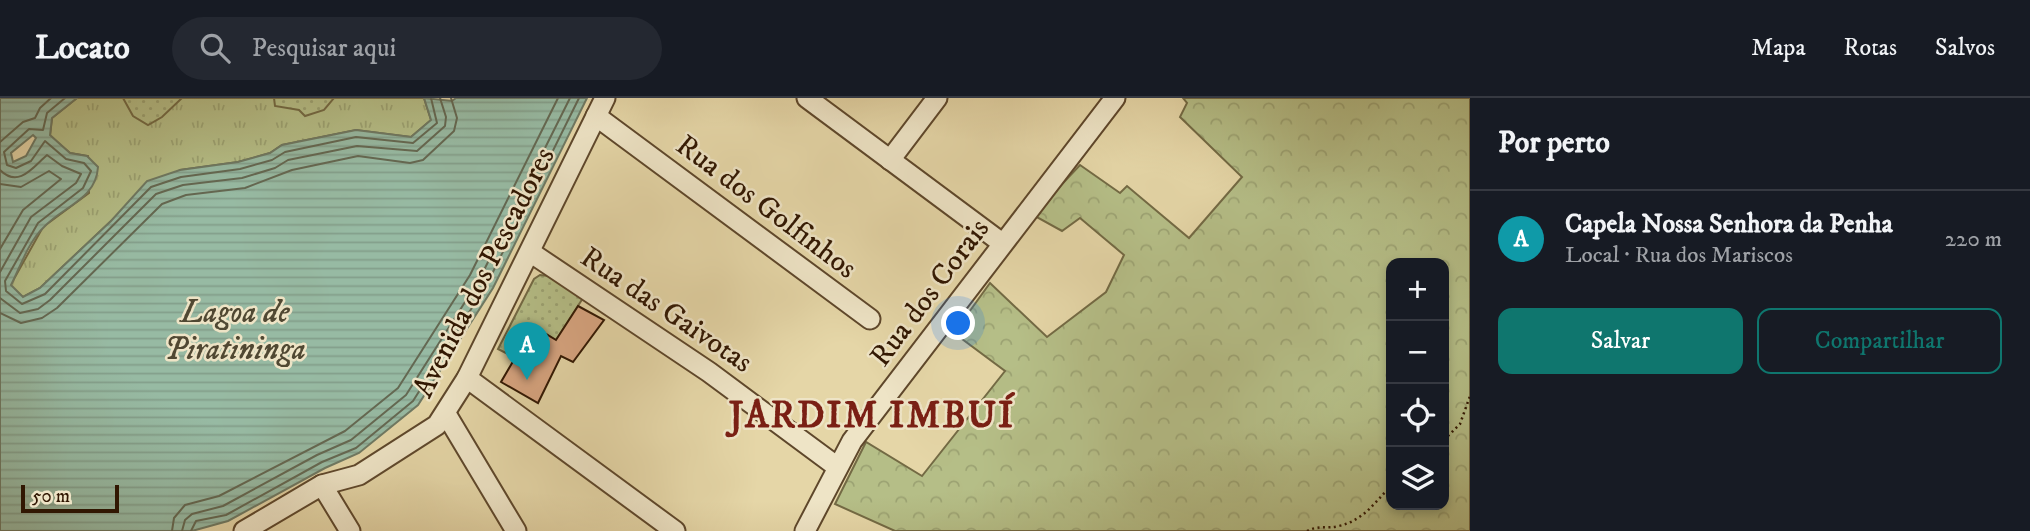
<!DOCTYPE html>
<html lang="pt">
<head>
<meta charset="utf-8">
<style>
  body { margin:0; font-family:"IM FELL DW Pica",serif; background:#242831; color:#f1f3f6 }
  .controls { position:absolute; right:21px; bottom:21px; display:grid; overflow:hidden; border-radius:14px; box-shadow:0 4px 10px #0003 }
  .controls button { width:63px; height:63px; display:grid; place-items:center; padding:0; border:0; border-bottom:2px solid #363941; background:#171b24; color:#f1f3f6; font:35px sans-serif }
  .scale { position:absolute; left:21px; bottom:18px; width:98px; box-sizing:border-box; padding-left:7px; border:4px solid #311702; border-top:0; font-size:19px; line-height:24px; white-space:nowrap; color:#311702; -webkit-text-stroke:5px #eee4c6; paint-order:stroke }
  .you { position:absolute; left:959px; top:226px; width:24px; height:24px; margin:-18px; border:5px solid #fff; border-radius:50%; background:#1a73e8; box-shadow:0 0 0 10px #1a73e833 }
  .badge { display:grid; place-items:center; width:46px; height:46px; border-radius:50%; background:#0f766e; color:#fff; font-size:23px; font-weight:700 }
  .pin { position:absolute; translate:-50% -58px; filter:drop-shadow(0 2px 4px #0008) }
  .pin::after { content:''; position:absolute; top:37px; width:24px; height:21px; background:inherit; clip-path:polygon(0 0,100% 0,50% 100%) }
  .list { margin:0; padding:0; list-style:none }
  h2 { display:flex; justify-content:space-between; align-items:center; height:91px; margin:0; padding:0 28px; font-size:30px }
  h2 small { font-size:23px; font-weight:400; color:#9ea1a6 }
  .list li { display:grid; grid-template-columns:46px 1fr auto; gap:21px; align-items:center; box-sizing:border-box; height:98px; padding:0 28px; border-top:2px solid #363941 }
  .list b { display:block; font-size:26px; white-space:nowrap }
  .list p { margin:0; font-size:23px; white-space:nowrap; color:#9ea1a6 }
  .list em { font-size:23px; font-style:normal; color:#9ea1a6 }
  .actions { display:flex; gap:14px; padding:21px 28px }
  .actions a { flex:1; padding:16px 0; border:2px solid #0f766e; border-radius:14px; text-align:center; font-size:24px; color:#0f766e }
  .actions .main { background:#0f766e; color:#fff }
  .icon { flex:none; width:38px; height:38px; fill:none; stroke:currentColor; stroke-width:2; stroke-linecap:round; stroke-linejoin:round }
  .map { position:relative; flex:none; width:1470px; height:433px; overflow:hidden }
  header { display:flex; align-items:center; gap:42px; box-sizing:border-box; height:98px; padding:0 35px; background:#171b24; border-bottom:2px solid #363941 }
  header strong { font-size:33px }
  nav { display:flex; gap:38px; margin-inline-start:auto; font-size:24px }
  .search { width:490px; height:63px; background:#242831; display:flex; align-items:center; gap:18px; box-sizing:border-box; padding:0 24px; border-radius:38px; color:#9ea1a6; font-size:26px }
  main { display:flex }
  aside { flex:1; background:#171b24 }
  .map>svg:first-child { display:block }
</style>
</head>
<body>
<header>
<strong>Locato</strong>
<div class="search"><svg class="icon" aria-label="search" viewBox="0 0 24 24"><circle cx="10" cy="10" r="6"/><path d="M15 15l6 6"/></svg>Pesquisar aqui</div>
<nav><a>Mapa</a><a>Rotas</a><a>Salvos</a></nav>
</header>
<main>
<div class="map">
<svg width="1470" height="433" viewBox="0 0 1470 433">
  <defs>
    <pattern id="grass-tufts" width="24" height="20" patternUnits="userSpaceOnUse" patternTransform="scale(1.75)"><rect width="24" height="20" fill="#b5be87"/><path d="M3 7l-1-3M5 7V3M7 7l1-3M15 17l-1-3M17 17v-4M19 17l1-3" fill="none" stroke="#9ca373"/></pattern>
    <pattern id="forest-crowns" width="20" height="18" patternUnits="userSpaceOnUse" patternTransform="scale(1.75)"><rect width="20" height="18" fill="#b5be87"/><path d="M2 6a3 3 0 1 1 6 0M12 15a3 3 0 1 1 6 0" fill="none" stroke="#9ca373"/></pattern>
    <pattern id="park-dots" width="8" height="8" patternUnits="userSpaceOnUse" patternTransform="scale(1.75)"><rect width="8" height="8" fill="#b5be87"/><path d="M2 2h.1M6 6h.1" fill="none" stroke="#9ca373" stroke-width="1.8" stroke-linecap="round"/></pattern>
    <pattern id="water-rules" width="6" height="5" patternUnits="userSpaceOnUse" patternTransform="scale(1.75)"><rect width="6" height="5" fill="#97baa3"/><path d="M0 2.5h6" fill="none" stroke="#839f8b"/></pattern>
  </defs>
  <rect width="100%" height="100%" fill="#e5d6a7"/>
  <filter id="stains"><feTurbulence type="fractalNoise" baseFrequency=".00286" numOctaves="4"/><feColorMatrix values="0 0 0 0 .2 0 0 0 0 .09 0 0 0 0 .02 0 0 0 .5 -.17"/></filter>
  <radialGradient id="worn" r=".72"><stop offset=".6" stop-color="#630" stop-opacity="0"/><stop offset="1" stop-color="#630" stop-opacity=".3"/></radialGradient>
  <polygon fill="url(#grass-tufts)" stroke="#736a44" stroke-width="2" points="77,0 424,0 431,22 411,39 356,32 282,47 270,55 238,64 180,72 111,123 40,190 23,199 10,188 43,129 89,95 88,58 70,55 50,38 52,20"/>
  <path fill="url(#forest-crowns)" stroke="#736a44" stroke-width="2" fill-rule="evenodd" d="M1183,0H1470V433H895L835,406L866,344L922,378L1005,273L954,235L990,185L1047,239L1106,194L1124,157L1080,120L1062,133L1033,117L1080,67L1120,95L1127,88L1189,140L1242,79L1180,19L1187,5ZM1391,165H1444V407H1391Z"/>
  <g fill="url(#park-dots)" stroke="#736a44" stroke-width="2">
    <polygon points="123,0 182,0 162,19 148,27 133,18"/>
    <polygon points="274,0 334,0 324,12 305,18 299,12 275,8"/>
    <polygon points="540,177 549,178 583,200 556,242 541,233 523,264 498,251 534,181"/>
  </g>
  <path fill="url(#water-rules)" stroke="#6e7963" stroke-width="2" fill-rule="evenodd" d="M0,0H77L52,20L50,37L70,55L87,58L98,69C96,102 63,108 44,129C29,143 20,169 11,187L23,199L40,190L111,123L147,83L180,72L238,64L270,55L282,47L356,32L411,39L431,22L424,0L452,3L456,0H587L493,190L418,307L359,355L325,370L228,423L192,433H0ZM33,37L36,40L26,58L13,64L11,55Z"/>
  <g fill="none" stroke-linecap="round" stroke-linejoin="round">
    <g stroke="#646852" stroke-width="2">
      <polyline points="65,0 47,15 43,32 29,31 4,54 7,67 16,70 31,63 45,43 66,61 84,65 91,73 83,90 38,125 5,183 6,193 22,206 45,196 151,89 181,79 240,71 272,62 285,54 356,39 413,45 437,25 431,0"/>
      <polyline points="0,44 23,24 35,20 40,10 51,0"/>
      <path d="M0,72C19,91 34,68 47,57L62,68L81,76L76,85L31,119L0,174"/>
      <polyline points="0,86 21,89 49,73 61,81 23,112 0,151"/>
      <polyline points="0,200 20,215 38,211 50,202 156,96 183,87 242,80 275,70 288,62 357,48 417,53 445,28 446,19 440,0"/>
      <polyline points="0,215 21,225 42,220 57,210 162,106 186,97 245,90 292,72 358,58 410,65 423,62 454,33 457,20 451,0"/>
      <polyline points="172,433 174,420 185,407 219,398 345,333 398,290 470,177 558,0"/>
      <polyline points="182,433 185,422 192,416 223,408 317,357 351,342 406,297 479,182 570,0"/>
      <polyline points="191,433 196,423 226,417 322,364 356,350 413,303 487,186 579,0"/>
    </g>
  </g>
  <polygon fill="#d9a682" stroke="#311702" stroke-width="2" points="578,208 604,222 573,264 561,258 538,305 501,284 515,260 523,264 541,233 556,242"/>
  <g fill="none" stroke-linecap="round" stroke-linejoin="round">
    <defs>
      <g id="minor">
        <polyline points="807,0 1002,145"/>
        <polyline points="596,18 870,221"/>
        <polyline points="890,62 937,0"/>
        <polyline points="530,154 709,274 836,368"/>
        <polyline points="467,280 675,433"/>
        <polyline points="446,316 516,433"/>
        <polyline points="322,387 350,433"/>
        <polyline points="244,433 322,387 359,377 437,327 467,280 605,0"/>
        <polyline points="805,433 852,343 1115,0"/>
      </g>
    </defs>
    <use href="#minor" stroke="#5e472b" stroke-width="23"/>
    <g stroke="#311702" stroke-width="2.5" stroke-dasharray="2 3.5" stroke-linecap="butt">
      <polyline points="1444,342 1460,326 1470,298"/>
      <path d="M1307,433C1319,427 1327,431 1339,428C1364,422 1374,405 1391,388"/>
    </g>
    <use href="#minor" stroke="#eee4c6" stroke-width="19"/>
  </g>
  <g text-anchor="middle" stroke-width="5" stroke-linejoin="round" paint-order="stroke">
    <g font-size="30" fill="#311702" stroke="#eee4c6">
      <text transform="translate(767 108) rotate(37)" y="10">Rua dos Golfinhos</text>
      <text transform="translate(483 174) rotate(-63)" y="10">Avenida dos Pescadores</text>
      <text transform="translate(929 194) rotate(-53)" y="10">Rua dos Corais</text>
      <text transform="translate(667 211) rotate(34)" y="10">Rua das Gaivotas</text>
    </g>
    <g font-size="32" font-style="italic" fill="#504832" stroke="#eee4c6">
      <text x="235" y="224">Lagoa de<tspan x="235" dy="37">Piratininga</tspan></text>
    </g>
    <g font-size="37" font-weight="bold" letter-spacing="2" fill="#7a1f14" stroke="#eee4c6">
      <text x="872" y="329">JARDIM IMBUÍ</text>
    </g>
  </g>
  <rect width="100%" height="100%" filter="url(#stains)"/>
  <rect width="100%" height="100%" fill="url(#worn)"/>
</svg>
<div class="controls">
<button>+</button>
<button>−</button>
<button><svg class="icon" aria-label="locate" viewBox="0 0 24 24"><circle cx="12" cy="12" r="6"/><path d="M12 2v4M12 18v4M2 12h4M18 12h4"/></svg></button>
<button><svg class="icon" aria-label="layers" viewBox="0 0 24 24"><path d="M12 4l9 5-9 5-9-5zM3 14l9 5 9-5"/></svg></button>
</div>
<div class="scale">50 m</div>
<div class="you"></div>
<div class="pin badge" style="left:527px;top:282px;background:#0f9aa8">A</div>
</div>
<aside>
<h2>Por perto<small></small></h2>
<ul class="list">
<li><span class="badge" style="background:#0f9aa8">A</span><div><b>Capela Nossa Senhora da Penha</b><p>Local · Rua dos Mariscos</p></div><em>220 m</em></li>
</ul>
<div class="actions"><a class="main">Salvar</a><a>Compartilhar</a></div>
</aside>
</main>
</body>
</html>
